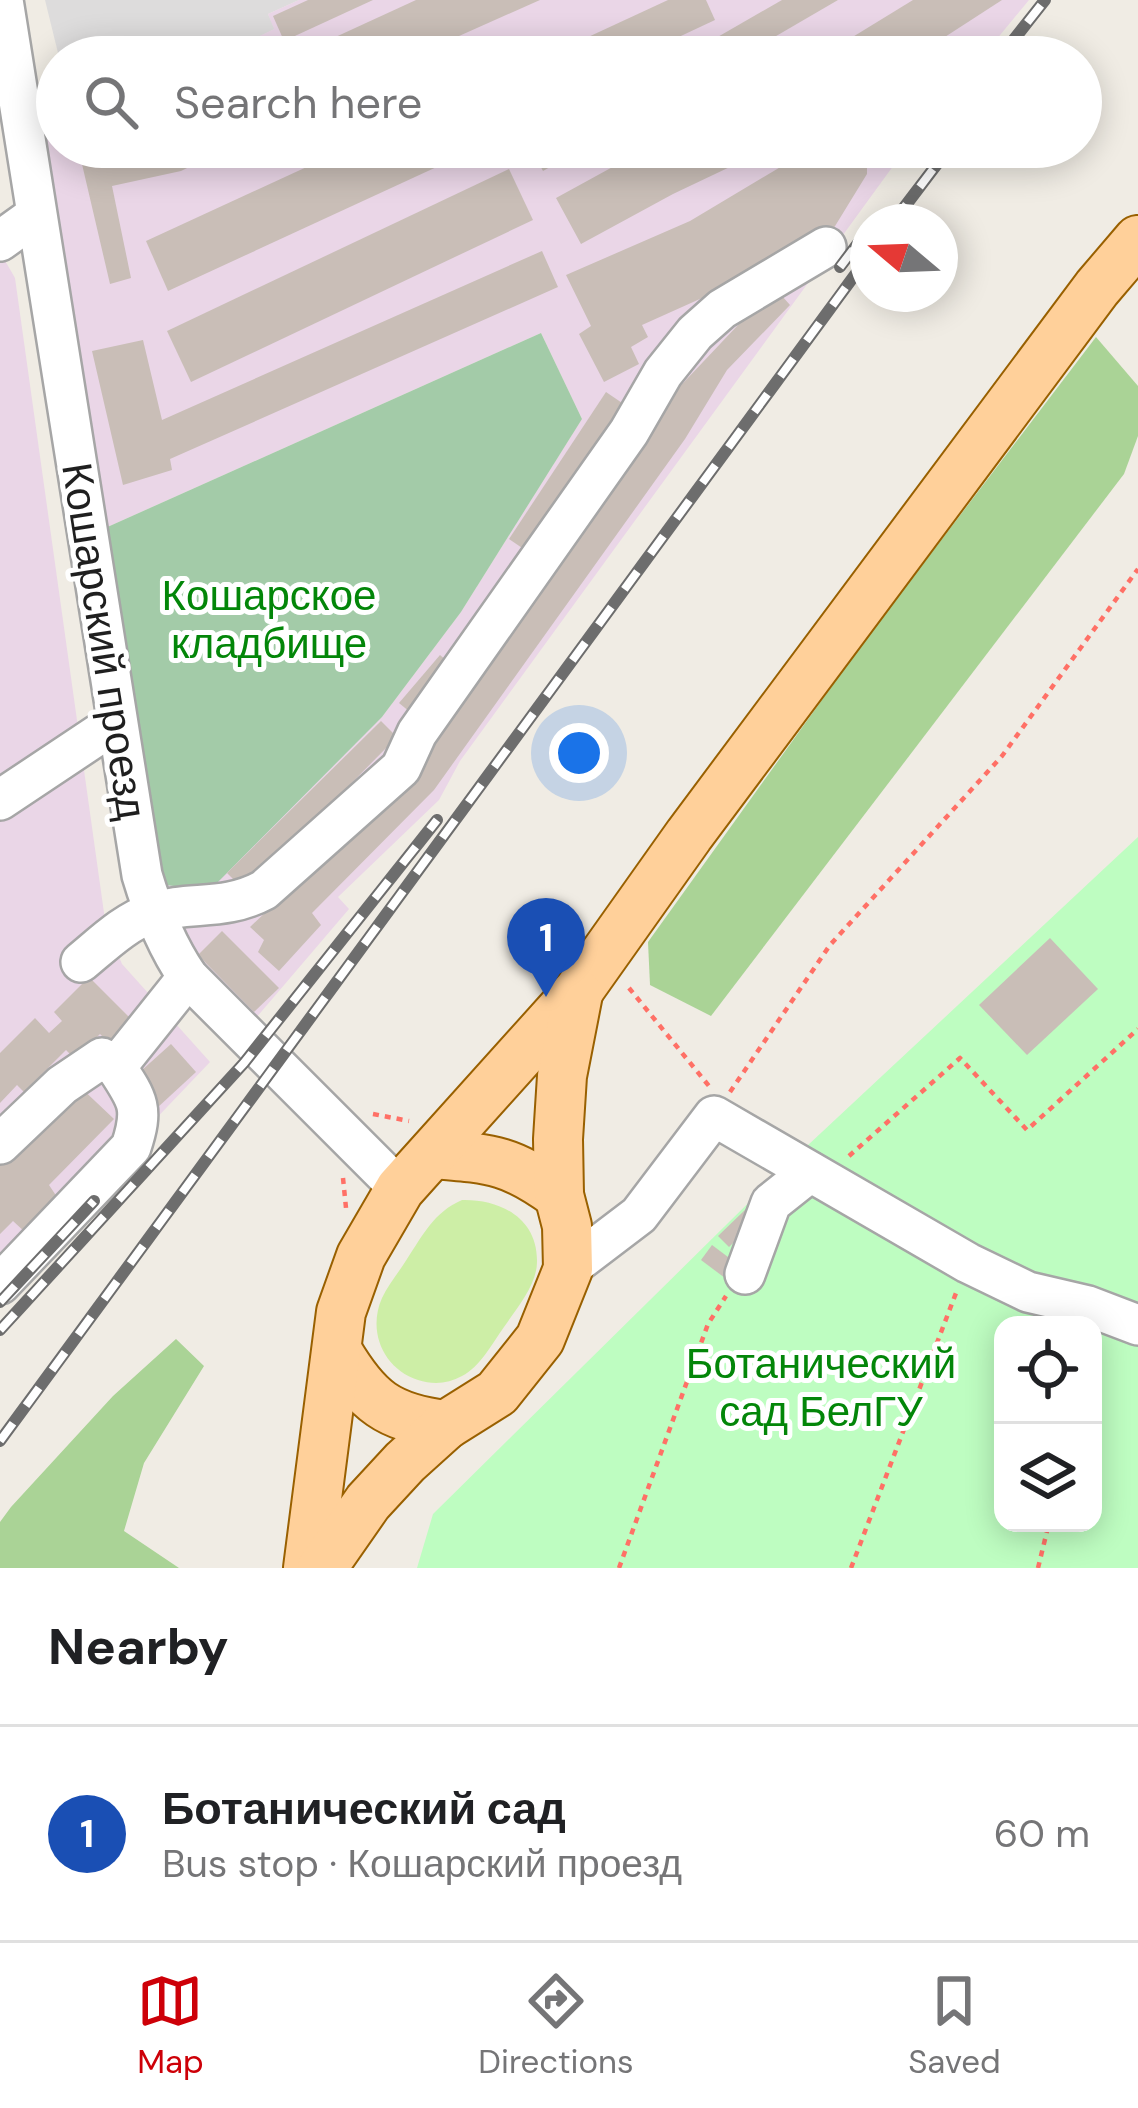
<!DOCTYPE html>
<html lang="en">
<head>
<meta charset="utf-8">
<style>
  body { margin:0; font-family:"DM Sans",sans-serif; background:#f6f6f6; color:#202124 }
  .controls { position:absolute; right:36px; bottom:36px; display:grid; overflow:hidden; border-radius:24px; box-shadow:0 6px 30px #0003 }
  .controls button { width:108px; height:108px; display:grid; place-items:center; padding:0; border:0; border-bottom:3px solid #e0e0e0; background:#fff; color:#202124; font:60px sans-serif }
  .compass { position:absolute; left:850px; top:204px; width:108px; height:108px; border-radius:50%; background:#fff; box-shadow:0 6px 30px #0003; rotate:289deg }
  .you { position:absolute; left:579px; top:753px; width:42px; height:42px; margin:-30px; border:9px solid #fff; border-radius:50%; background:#1a73e8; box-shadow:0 0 0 18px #1a73e833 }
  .badge { display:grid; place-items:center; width:78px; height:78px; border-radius:50%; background:#cd0008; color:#fff; font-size:39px; font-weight:700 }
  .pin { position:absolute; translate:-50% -99px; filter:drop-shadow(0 3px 6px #0008) }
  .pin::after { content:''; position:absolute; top:63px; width:42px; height:36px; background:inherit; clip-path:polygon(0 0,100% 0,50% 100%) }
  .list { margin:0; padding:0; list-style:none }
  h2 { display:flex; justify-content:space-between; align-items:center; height:156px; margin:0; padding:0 48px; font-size:51px }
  h2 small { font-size:39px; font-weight:400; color:#757577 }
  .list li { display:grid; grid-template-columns:78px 1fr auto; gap:36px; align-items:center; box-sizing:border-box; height:216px; padding:0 48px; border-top:3px solid #e0e0e0 }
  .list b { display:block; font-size:45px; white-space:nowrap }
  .list p { margin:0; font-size:39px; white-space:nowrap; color:#757577 }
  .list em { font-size:39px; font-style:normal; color:#757577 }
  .icon { flex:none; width:66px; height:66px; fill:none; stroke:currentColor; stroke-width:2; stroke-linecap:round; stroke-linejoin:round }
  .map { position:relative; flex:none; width:1138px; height:1568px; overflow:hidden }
  .search { position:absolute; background:#fff; box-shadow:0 6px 30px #0003; left:36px; right:36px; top:36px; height:132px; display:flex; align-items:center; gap:30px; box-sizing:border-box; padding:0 42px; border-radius:66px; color:#757577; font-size:45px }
  .sheet { height:372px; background:#fff }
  nav { display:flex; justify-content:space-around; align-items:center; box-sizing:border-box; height:168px; border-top:3px solid #e0e0e0; background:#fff; font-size:33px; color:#757577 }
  nav a { display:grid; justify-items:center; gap:6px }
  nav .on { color:#cd0008 }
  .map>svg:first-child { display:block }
</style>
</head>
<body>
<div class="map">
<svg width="1138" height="1568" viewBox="0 0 1138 1568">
  <rect width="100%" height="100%" fill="#f0ece4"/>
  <polygon fill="#dddcdc" points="45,0 299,0 268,14 275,29 216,57 59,57"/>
  <g fill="#ead6e7">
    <polygon points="299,0 1029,0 982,57 216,57 274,29 268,14"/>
    <polygon points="57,132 57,147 907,147 460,761 439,800 338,897 349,909 244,1032 164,932 156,884 382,717 461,612 582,419 541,333 103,529 41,138"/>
    <polygon points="0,252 15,278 106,927 122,964 210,1062 0,1282"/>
  </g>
  <path fill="#cdeea6" d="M462,1200C500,1199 538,1218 537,1262C537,1285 516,1309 504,1327C492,1344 480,1367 462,1376C448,1384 433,1385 418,1380C384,1369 367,1332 382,1298C388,1285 399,1272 407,1259C423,1235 434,1212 462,1200Z"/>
  <g fill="#aad396">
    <polygon points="1096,337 1138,386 1138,436 1124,474 711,1016 650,985 648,942 865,640"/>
    <polygon points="176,1339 204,1366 144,1463 124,1531 179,1568 0,1568 0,1522 11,1507 113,1396"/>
  </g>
  <polygon fill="#a3cba8" points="541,333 582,419 461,612 382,717 210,890 156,884 103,529"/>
  <path fill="#befdc1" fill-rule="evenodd" d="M1138,837V1568H417L433,1514L792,1160ZM1003,1325H1093V1523H1003Z"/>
  <g fill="#c9beb7">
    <polygon points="308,0 373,0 284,41 273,16"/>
    <polygon points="416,0 540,0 412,57 292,57"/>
    <polygon points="668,0 706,0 715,20 636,57 545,57"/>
    <polygon points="782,0 838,0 740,57 683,57"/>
    <polygon points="913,0 1002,0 914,57 820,57"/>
    <polygon points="78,147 230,147 181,171 112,186 131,278 110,284"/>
    <polygon points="350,147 480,147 168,291 146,241"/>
    <polygon points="530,147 585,147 543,171"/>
    <polygon points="649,147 772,147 673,194 581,244 556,198"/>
    <polygon points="814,147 891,147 867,162 867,174 832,231 731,285 642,325 648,337 631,347 639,364 604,382 579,334 591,326 566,275 690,221"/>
    <polygon points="509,169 533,220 191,382 167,331"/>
    <polygon points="542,251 558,287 170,459 172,470 123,485 92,351 143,340 162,420"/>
    <polygon points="774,287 790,305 727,370 685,439 434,790 312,913 321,925 279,971 258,952 264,940 250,927 399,786 668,399"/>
    <polygon points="606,392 628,407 531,554 509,539"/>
    <polygon points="440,655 456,669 416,717 399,703"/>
    <polygon points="381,721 397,737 245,891 227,873"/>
    <polygon points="222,931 279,988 254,1012 198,955"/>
    <polygon points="1050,938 1098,989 1027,1055 979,1005"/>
    <polygon points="89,977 131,1019 108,1042 100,1034 75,1059 66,1050 24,1092 17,1085 0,1103 0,1053 35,1018 49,1033 62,1021 54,1012"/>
    <polygon points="171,1044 196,1072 157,1108 131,1080"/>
    <polygon points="77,1084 114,1119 49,1185 57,1197 26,1233 13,1221 0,1234 0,1160"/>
    <polygon points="747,1208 758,1219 729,1247 718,1236"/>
    <polygon points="712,1245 744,1269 733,1284 701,1260"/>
  </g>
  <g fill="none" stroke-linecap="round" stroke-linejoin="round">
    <defs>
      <g id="minor">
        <path d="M3,0L142,875C153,912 166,945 188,977L400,1189"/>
        <polyline points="0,241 36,215"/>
        <polyline points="0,800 117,722"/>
        <path d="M81,962C103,944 125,922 152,913C190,900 223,912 264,890L401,768L417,733L629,432L663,373L695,333L722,309L826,247"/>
        <polyline points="0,1144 62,1085 102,1058 116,1067 188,977"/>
        <polyline points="568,1269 639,1215 714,1116 968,1263 1028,1292 1088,1306 1138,1325"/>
        <polyline points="745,1274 771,1203 810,1172"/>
        <path d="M0,1284L131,1147C144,1108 138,1100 116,1067"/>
      </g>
      <g id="major">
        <path d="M434,1154C493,1159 511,1160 559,1195"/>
        <path d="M338,1352C367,1401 388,1418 446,1425"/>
        <polyline points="308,1568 341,1312 361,1256 400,1189 579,990 689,835 1097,288 1138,240"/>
        <polyline points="322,1568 368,1502 405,1462 446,1425 497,1393 540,1339 568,1269 567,1226 559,1195 558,1139 562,1076 578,994"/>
      </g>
    </defs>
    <use href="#minor" stroke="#a6a6a6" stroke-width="44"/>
    <use href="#major" stroke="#996000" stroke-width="52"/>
    <g stroke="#ff7066" stroke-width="4.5" stroke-dasharray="6 6" stroke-linecap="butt">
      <polyline points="629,988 709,1086"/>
      <polyline points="730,1092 830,945 1002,756 1138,569"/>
      <polyline points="373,1114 409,1121"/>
      <polyline points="849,1156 960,1058 1027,1130 1138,1029"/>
      <polyline points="343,1178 346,1208"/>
      <polyline points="619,1568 708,1324 726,1296"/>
      <polyline points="851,1568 956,1293"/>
      <polyline points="1038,1568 1049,1523"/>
    </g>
    <use href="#minor" stroke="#fff" stroke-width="39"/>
    <use href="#major" stroke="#ffd09a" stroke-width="48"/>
    <defs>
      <g id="rail">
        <polyline points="1000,57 1045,0"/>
        <polyline points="893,222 950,147"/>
        <polyline points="840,267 868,230"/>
        <polyline points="0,1302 94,1201"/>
        <polyline points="0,1330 244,1063 437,820"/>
        <polyline points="0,1441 868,257"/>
      </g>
    </defs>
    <use href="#rail" stroke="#6d6d6d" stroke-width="12"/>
    <use href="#rail" stroke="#fff" stroke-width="8" stroke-dasharray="22" stroke-linecap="butt"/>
  </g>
  <g text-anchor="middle" stroke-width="10" stroke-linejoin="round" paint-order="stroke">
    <g font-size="42" fill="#038609" stroke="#fff">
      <text x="269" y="610">Кошарское<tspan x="269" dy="48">кладбище</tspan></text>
      <text x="821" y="1378">Ботанический<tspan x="821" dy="48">сад БелГУ</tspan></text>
    </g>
    <g font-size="42" fill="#1f1f1f" stroke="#fff">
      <text transform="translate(105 641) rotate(81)" y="15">Кошарский проезд</text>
    </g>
  </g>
</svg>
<div class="controls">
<button><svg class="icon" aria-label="locate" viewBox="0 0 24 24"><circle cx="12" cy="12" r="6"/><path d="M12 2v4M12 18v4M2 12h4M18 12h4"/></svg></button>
<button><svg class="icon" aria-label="layers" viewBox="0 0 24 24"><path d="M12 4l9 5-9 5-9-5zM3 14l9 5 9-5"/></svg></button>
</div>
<svg class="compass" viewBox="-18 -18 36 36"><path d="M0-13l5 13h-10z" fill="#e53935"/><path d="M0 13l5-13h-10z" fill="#757577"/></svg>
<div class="you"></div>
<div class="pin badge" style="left:546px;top:997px;background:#1a4fb4">1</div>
<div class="search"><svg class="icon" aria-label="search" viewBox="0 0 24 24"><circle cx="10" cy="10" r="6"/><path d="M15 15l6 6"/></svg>Search here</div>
</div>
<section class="sheet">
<h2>Nearby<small></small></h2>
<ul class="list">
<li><span class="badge" style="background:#1a4fb4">1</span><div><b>Ботанический сад</b><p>Bus stop · Кошарский проезд</p></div><em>60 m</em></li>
</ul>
</section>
<nav>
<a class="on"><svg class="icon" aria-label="map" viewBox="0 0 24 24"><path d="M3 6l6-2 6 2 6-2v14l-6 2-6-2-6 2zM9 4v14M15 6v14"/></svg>Map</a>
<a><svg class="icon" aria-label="directions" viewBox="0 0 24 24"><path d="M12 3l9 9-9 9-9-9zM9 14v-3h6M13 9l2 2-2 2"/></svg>Directions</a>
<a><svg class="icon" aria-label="saved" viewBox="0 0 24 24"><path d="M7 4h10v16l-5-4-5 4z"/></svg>Saved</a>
</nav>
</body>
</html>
